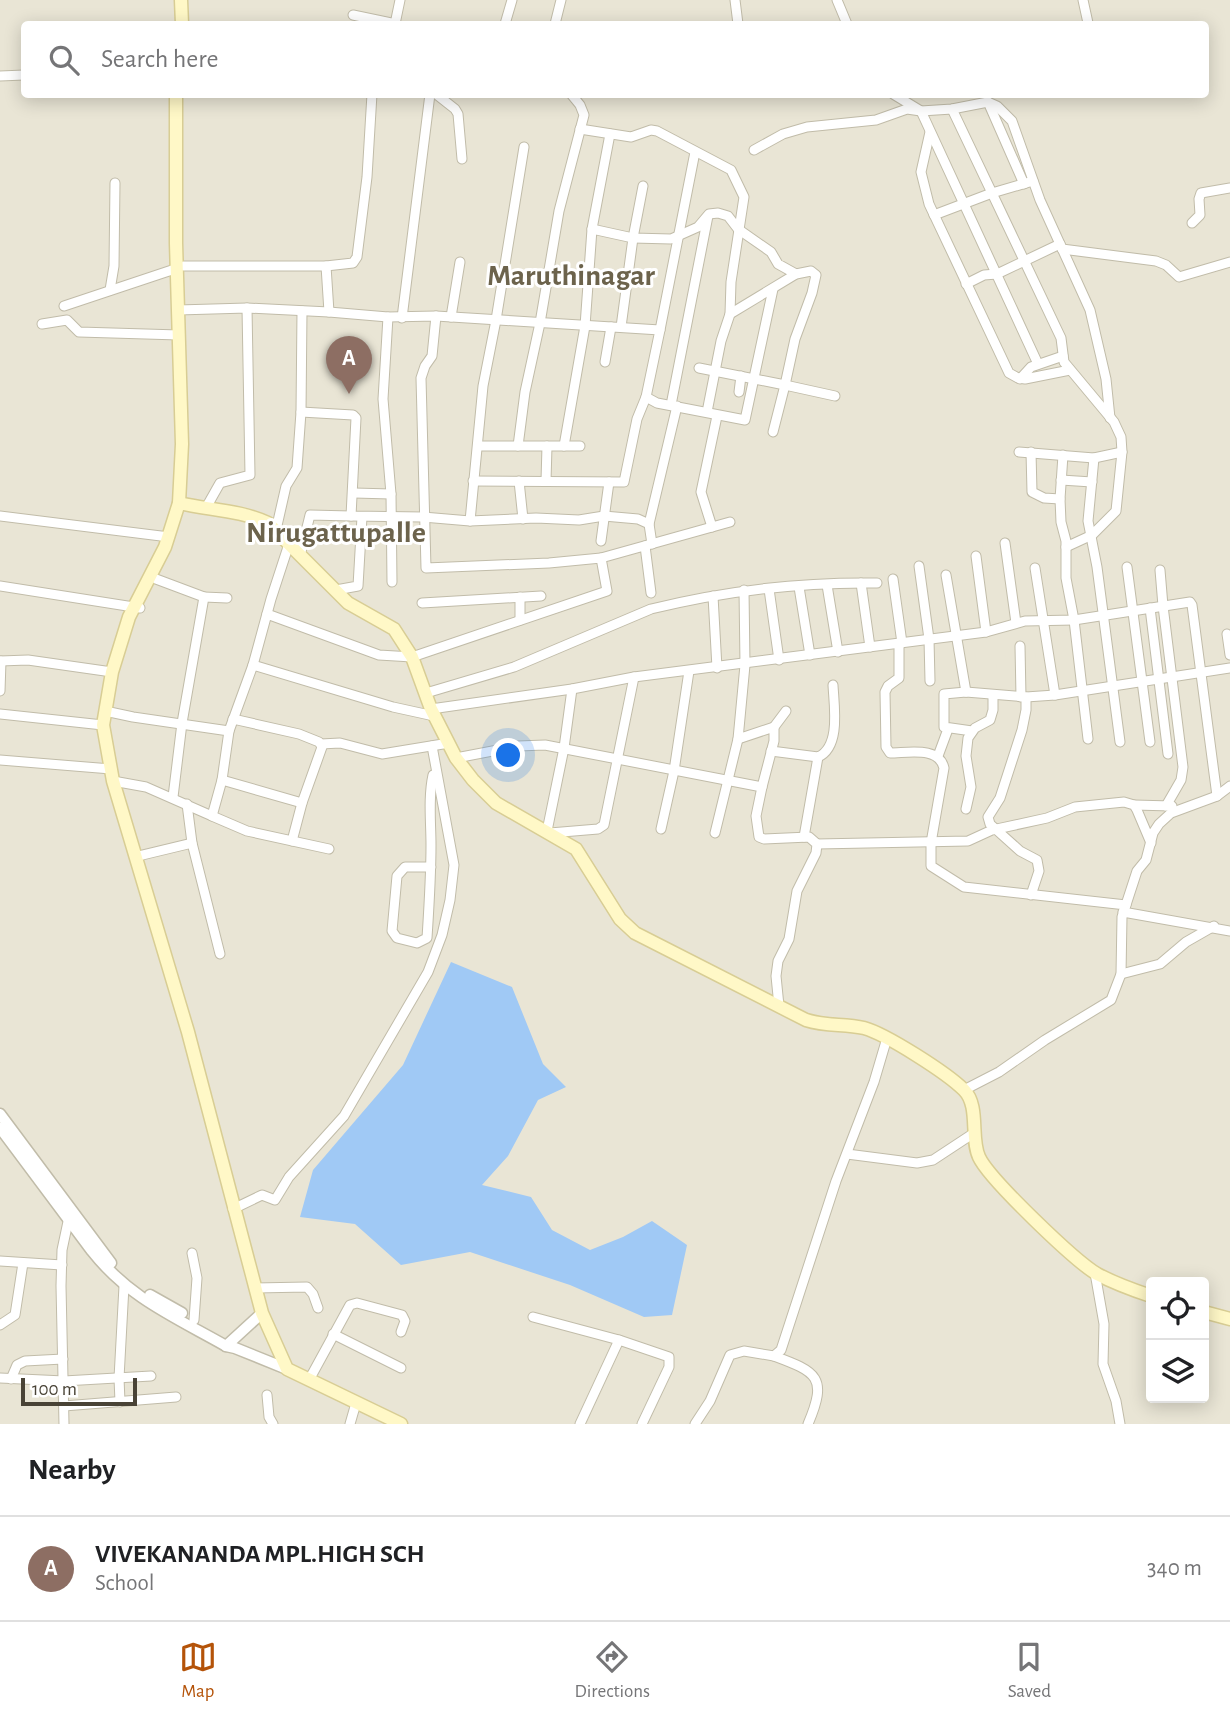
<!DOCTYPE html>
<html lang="en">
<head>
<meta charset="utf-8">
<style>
  body { margin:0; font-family:"Alegreya Sans",sans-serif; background:#f2f2f2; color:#202124 }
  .controls { position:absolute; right:21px; bottom:21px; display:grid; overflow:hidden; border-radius:7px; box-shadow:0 4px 18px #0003 }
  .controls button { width:63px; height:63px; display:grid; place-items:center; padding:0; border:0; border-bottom:2px solid #e0e0e0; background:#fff; color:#202124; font:35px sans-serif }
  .scale { position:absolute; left:21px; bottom:18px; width:116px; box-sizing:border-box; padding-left:7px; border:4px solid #494336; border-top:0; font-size:19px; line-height:24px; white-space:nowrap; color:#494336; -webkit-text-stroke:5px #fff; paint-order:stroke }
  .you { position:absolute; left:509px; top:756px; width:24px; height:24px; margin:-18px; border:5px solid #fff; border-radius:50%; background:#1a73e8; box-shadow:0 0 0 10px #1a73e833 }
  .badge { display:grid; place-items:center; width:46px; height:46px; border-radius:50%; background:#b45309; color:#fff; font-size:23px; font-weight:700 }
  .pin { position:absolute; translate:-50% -58px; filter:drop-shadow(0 2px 4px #0008) }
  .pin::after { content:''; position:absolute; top:37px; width:24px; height:21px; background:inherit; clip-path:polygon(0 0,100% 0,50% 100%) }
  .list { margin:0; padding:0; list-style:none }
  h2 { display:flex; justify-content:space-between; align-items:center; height:91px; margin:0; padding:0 28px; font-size:30px }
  h2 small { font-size:23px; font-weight:400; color:#757577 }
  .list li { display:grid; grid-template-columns:46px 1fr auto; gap:21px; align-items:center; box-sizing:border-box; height:105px; padding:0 28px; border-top:2px solid #e0e0e0 }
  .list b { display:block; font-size:26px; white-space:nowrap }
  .list p { margin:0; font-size:23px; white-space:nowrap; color:#757577 }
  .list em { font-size:23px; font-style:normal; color:#757577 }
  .icon { flex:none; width:38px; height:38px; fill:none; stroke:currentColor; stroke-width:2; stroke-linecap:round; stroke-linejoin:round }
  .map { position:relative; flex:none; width:1230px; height:1424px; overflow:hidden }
  .search { position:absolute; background:#fff; box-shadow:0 4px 18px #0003; left:21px; right:21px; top:21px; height:77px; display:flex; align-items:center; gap:18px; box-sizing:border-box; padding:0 24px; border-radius:7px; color:#757577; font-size:26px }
  .sheet { height:196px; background:#fff }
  nav { display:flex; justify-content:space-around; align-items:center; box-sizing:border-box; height:98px; border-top:2px solid #e0e0e0; background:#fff; font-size:19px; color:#757577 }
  nav a { display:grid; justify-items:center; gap:4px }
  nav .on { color:#b45309 }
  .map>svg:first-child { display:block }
</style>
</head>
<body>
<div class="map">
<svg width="1230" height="1424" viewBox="0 0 1230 1424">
  <rect width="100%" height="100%" fill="#f5f2e8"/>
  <path fill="#e9e5d5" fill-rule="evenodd" d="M0,0H1230V1424H0ZM24,24H1206V94H24ZM1151,1282H1204V1398H1151Z"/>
  <polygon fill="#a0c9f5" points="451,962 512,987 543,1064 566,1087 538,1100 508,1156 482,1185 531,1197 552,1230 590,1250 623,1237 652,1221 687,1245 672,1315 644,1317 570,1285 470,1252 401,1265 355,1224 300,1217 313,1170 403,1065"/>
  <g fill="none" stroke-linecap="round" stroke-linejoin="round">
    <defs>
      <g id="minor">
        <polyline points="735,0 738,24"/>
        <polyline points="837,0 847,24"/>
        <polyline points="1083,0 1088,23"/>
        <polyline points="353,15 396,24"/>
        <polyline points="395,24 400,0"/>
        <polyline points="505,24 512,0"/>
        <polyline points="555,24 561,0"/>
        <polyline points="0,76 24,75"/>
        <polyline points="436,94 455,109 458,114 462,159"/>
        <polyline points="893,94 921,111 1038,364"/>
        <polyline points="988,102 1024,184"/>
        <polyline points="952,109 1061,338 1064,362 1114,422 1121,437 1122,452 1116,511 1092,535 1066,547"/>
        <polyline points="580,129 631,137 651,130 657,131 731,170 744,197 731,282 730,314 721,341 707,412"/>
        <polyline points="930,132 921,172 929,204 1009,373 1018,378 1025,379 1070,370"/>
        <polyline points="754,150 783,134 807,127 876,120 907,109 921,111 952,109 988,102 997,106 1012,121 1040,200 1090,310 1106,379 1110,418"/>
        <polyline points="934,215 992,193 1033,181"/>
        <polyline points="1192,223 1200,215 1199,199 1201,193 1230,188"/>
        <polyline points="592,229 633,238 671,239 698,227 709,214 718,213 728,216 738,229 771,252 778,264 796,274"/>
        <polyline points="1062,249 1156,261 1166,265 1179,277 1230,262"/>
        <polyline points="184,266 326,266 353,263 357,257 367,177 372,94"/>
        <polyline points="326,266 329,312"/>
        <polyline points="966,284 984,275 997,274 1060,244"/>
        <polyline points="110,290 114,266 115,183"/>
        <polyline points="64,306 178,268"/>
        <polyline points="178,310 247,308 329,312 388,317 436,316 660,330 646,397 637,419 624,482 473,481"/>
        <polyline points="388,317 383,399 391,494 392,582"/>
        <polyline points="451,317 460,262"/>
        <polyline points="402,318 430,94"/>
        <polyline points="42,324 67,320 79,332 179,335"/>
        <polyline points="621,327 633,238 643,186"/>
        <polyline points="660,330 695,152"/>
        <polyline points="605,362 611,327"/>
        <polyline points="699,368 785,385 795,339 812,293 816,275 811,271 796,274 730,314"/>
        <polyline points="1020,379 1031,367 1063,356"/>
        <polyline points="739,392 741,376"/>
        <polyline points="646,397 657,403 745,420 773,289"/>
        <polyline points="671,405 708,216"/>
        <polyline points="301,412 353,415 356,418 351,516 423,517 470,521 536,518 579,520 604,516 638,519 649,524 652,544"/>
        <polyline points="773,432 785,385 835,396"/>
        <polyline points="478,446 580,446"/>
        <polyline points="518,446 525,392 540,323 559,211 584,115 580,105 571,94"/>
        <polyline points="564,446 585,326 592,229 610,134"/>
        <polyline points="1019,452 1094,458 1122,452"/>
        <polyline points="1031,452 1032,492 1044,498 1060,499"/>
        <polyline points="1063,455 1060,499 1061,522 1066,541 1066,578 1074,620 1088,739"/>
        <polyline points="1094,458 1088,521 1097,567 1120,742"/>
        <polyline points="1061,480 1092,482"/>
        <polyline points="519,481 523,519"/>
        <polyline points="546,481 547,446"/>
        <polyline points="354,493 391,494"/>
        <polyline points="207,506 220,483 250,475 247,308"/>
        <polyline points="0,516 169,537"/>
        <polyline points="470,521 483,386 496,320 524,147"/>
        <polyline points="649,524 677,406"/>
        <polyline points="712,527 701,492 717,416"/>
        <polyline points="276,530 286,486 297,468 301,412 302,311"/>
        <polyline points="601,541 609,482"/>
        <polyline points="1005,543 1016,623"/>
        <polyline points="645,546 651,593"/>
        <polyline points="300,556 310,515 351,516"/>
        <polyline points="976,556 986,632"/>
        <polyline points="601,558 730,522"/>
        <polyline points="919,566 929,639 930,681"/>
        <polyline points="1127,567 1150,742"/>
        <polyline points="1035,568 1055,695"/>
        <polyline points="1160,570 1163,606 1183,767 1181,780 1166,806"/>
        <polyline points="946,575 966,692"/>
        <polyline points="156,579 204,597 182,723 173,797"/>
        <polyline points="893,579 902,643"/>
        <polyline points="861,583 870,647"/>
        <polyline points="827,585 838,652"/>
        <polyline points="0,586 140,608"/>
        <polyline points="799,587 810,655"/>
        <polyline points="769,589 779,660"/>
        <polyline points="336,590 358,586 362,517"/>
        <polyline points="713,596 717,668"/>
        <polyline points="204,597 227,598"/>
        <polyline points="422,603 541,596"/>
        <polyline points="1150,608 1168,754"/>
        <polyline points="267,614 379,655 412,657 607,591 601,558 549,563 426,568 421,378 425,366 432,356 436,316"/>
        <polyline points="520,620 520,597"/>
        <polyline points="1227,634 1230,655"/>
        <path d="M899,643V678L888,686L885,692L886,747L890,753C908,753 939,746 944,768L931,843V866L964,887L1126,905"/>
        <polyline points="1020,646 1021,697"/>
        <polyline points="0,661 28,660 112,672"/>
        <polyline points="253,665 271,599 289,544"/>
        <polyline points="0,691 1,661"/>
        <path d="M426,693L514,667L651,609C724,591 801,582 877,583"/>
        <polyline points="1026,697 1026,710 1022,730 1000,798 988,817 990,824 1020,851 1037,860 1039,871 1031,895"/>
        <polyline points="431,709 572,689 634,677 986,632 1025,621 1074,620 1190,602 1192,605 1217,796"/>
        <polyline points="105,711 133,717 229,731 253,665 393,707 434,716"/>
        <polyline points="0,714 103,725"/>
        <polyline points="774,727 786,711"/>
        <polyline points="972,731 944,727 944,694 966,692 1026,697 1055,695 1230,668"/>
        <polyline points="321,744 340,743 382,754 449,743"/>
        <path d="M771,751L818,757C841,747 834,706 833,685"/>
        <polyline points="938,756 948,729"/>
        <polyline points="456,758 518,746 545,745 762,787 774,741 774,727 738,739 745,665 744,590"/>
        <polyline points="0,760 111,769"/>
        <polyline points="222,780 302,803 322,747 319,742 299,734 233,719"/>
        <polyline points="113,781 146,787 212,816 222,780 229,731"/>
        <polyline points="762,787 756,816 759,837 764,839 809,837 817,844 816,853 797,891 789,939 778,961 776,976 779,1006"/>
        <polyline points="187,804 192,843 220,954"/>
        <polyline points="1134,805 1172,806"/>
        <polyline points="966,809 971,787 966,756 968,738 975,728 990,720 993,710 993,696"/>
        <polyline points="212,816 247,831 329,849"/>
        <polyline points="661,829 674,771 689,671"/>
        <polyline points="547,831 564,748 572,689"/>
        <polyline points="550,833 598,829 604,825 634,677"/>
        <polyline points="715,833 738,739"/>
        <polyline points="804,837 818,757"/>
        <polyline points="292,841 302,803"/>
        <polyline points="817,844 968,841 992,830 1047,818 1075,807 1124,802 1134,805 1137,810 1151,843"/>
        <polyline points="138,856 192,843"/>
        <path d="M431,867H405L397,876L392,931L397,938L417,943L427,938C429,907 431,877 431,845C431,822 428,798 433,775"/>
        <polyline points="1123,912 1230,931"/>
        <polyline points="1121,974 1160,964 1186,942 1214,926"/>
        <polyline points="964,1090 999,1072 1045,1040 1111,1000 1121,974 1122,917 1137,871 1146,860 1153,833 1159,824 1171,813 1217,796 1230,786"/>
        <polyline points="847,1154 917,1163 933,1160 974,1133"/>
        <polyline points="233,1209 262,1195 275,1200 289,1177 344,1116 428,972 442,935 450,900 454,865 432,746"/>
        <polyline points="192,1253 197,1278 194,1320"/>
        <polyline points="0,1261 62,1265"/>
        <polyline points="1095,1273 1104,1324 1103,1364 1116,1401 1120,1424"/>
        <polyline points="255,1288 307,1287 313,1294 318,1308"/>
        <polyline points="533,1317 619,1340 669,1357 669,1367 642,1424"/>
        <polyline points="0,1325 15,1315 23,1263"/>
        <polyline points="333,1334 401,1368"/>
        <path d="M774,1356C817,1372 828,1377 808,1424"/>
        <polyline points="0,1378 64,1381 151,1376"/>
        <polyline points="11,1379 17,1365 25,1361 63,1359"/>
        <polyline points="309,1380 350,1305 357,1303 402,1315 405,1321 401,1332"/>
        <polyline points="267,1395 269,1417 273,1424"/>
        <polyline points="120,1402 119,1378 124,1286"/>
        <polyline points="64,1406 176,1397"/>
        <polyline points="64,1424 61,1286 62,1250 69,1217"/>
        <polyline points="350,1424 356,1403"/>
        <polyline points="580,1424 619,1340"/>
        <polyline points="695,1424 710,1401 730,1355 744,1351 774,1356 781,1350 836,1181 874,1082 887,1038"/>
      </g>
      <g id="tertiary">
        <polyline points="0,1114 111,1263"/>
        <path d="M0,1128L92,1251C129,1298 175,1317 226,1346L235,1348L287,1369"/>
        <polyline points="150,1295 182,1313"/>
        <polyline points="226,1346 262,1313"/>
      </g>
      <g id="secondary">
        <polyline points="181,0 182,24"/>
        <polyline points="176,94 176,243 182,444 179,503 165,547 129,617 112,672 103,725 113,781 188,1032 262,1313 287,1369 401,1424"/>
        <path d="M179,503C209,510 240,510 268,523L348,603L394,629L412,657L431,709L456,758L473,780L496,803L576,849L620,919L635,933L806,1020C828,1027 844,1023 864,1028C886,1034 947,1073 964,1090C980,1106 970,1138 979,1157C989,1179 1075,1261 1097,1274C1114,1283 1133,1290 1151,1296"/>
        <polyline points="1204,1312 1230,1319"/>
      </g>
    </defs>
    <use href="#minor" stroke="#c1bca9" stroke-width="11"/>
    <use href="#tertiary" stroke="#c1bca9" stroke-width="13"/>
    <use href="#secondary" stroke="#d8cd94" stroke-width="15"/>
    <use href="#minor" stroke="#fff" stroke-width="9"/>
    <use href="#tertiary" stroke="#fff" stroke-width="10"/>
    <use href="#secondary" stroke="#fff8c7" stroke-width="12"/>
  </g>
  <g text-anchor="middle" stroke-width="6" stroke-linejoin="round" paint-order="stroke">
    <g font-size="30" font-weight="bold" fill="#6c634c" stroke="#fff">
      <text x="571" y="285">Maruthinagar</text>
      <text x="336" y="542">Nirugattupalle</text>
    </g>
  </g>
</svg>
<div class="controls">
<button><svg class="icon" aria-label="locate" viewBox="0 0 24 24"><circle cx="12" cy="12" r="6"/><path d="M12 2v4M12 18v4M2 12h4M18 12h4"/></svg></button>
<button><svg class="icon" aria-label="layers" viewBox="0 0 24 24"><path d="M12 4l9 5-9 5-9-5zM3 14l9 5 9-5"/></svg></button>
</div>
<div class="scale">100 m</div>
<div class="you"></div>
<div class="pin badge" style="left:349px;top:394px;background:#8d6e63">A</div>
<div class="search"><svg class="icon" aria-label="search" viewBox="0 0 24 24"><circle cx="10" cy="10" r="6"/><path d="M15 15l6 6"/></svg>Search here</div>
</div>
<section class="sheet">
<h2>Nearby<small></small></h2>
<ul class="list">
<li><span class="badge" style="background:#8d6e63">A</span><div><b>VIVEKANANDA MPL.HIGH SCH</b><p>School</p></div><em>340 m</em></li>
</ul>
</section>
<nav>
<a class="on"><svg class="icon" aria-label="map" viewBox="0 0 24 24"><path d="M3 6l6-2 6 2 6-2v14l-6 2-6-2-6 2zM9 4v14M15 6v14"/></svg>Map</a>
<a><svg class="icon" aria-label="directions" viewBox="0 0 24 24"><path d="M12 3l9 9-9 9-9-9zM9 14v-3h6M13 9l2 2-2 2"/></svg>Directions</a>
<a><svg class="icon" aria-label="saved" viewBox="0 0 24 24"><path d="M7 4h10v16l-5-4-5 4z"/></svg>Saved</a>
</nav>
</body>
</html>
